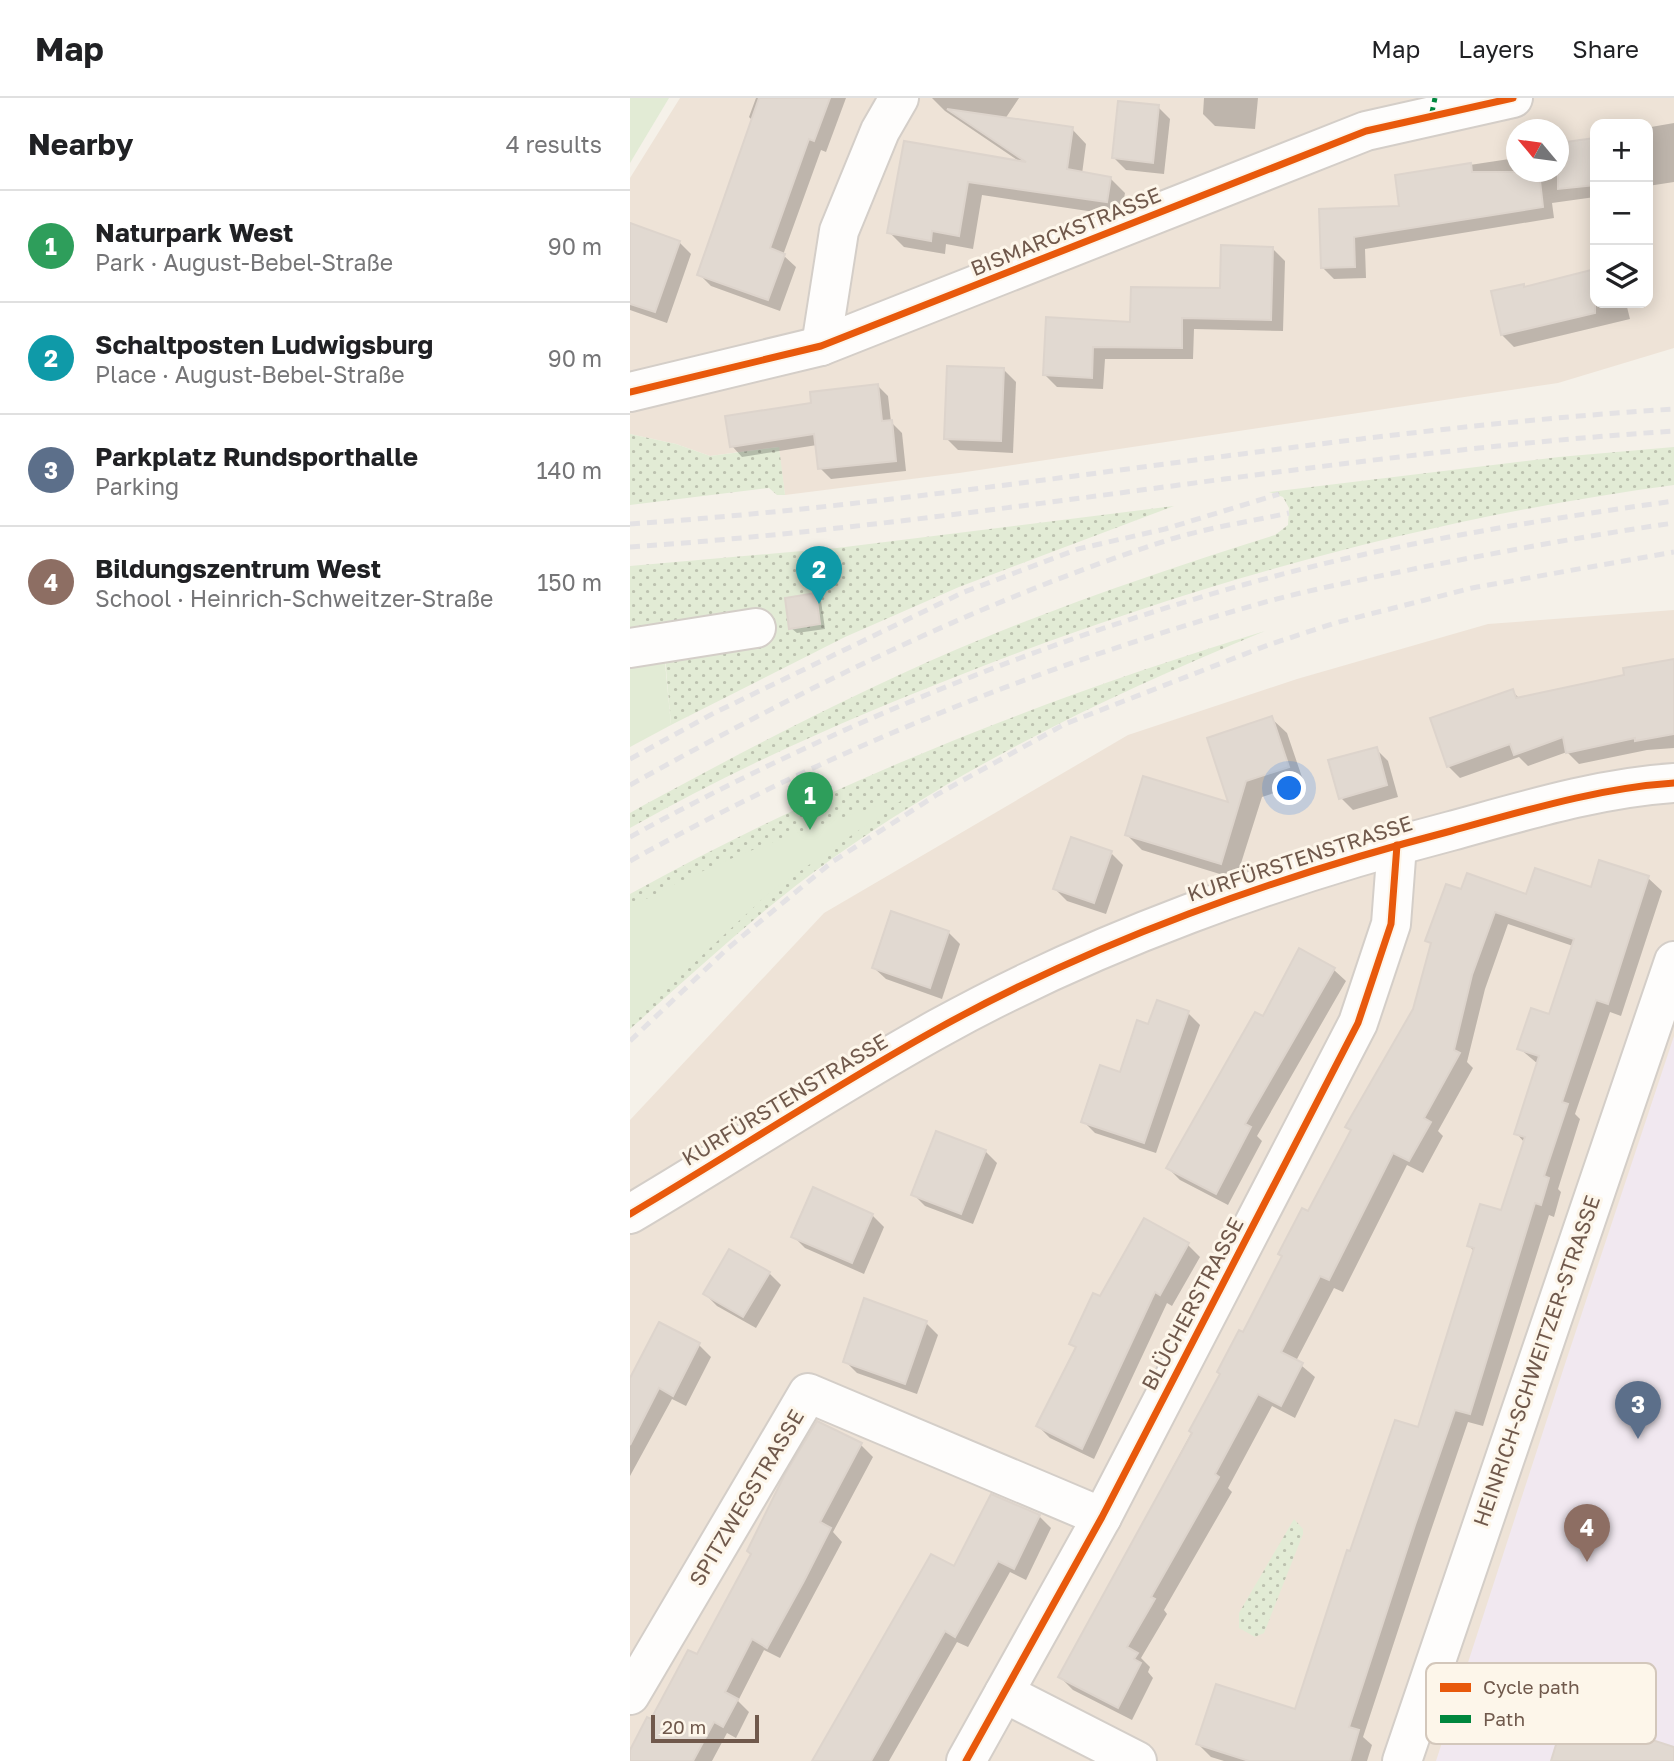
<!DOCTYPE html>
<html lang="en">
<head>
<meta charset="utf-8">
<style>
  body { margin:0; font-family:"Golos Text",sans-serif; background:#f6f6f6; color:#202124 }
  .controls { position:absolute; right:21px; top:21px; display:grid; overflow:hidden; border-radius:14px; box-shadow:0 4px 18px #0003 }
  .controls button { width:63px; height:63px; display:grid; place-items:center; padding:0; border:0; border-bottom:2px solid #e0e0e0; background:#fff; color:#202124; font:35px sans-serif }
  .compass { position:absolute; left:876px; top:21px; width:63px; height:63px; border-radius:50%; background:#fff; box-shadow:0 4px 18px #0003; rotate:299deg }
  .scale { position:absolute; left:21px; bottom:18px; width:108px; box-sizing:border-box; padding-left:7px; border:4px solid #70594c; border-top:0; font-size:19px; line-height:24px; white-space:nowrap; color:#70594c; -webkit-text-stroke:5px #fdf6ea; paint-order:stroke }
  .you { position:absolute; left:660px; top:691px; width:24px; height:24px; margin:-18px; border:5px solid #fff; border-radius:50%; background:#1a73e8; box-shadow:0 0 0 10px #1a73e833 }
  .badge { display:grid; place-items:center; width:46px; height:46px; border-radius:50%; background:#9f8e83; color:#fff; font-size:23px; font-weight:700 }
  .pin { position:absolute; translate:-50% -58px; filter:drop-shadow(0 2px 4px #0008) }
  .pin::after { content:''; position:absolute; top:37px; width:24px; height:21px; background:inherit; clip-path:polygon(0 0,100% 0,50% 100%) }
  .list { margin:0; padding:0; list-style:none }
  h2 { display:flex; justify-content:space-between; align-items:center; height:91px; margin:0; padding:0 28px; font-size:30px }
  h2 small { font-size:23px; font-weight:400; color:#757577 }
  .list li { display:grid; grid-template-columns:46px 1fr auto; gap:21px; align-items:center; box-sizing:border-box; height:112px; padding:0 28px; border-top:2px solid #e0e0e0 }
  .list b { display:block; font-size:26px; white-space:nowrap }
  .list p { margin:0; font-size:23px; white-space:nowrap; color:#757577 }
  .list em { font-size:23px; font-style:normal; color:#757577 }
  .icon { flex:none; width:38px; height:38px; fill:none; stroke:currentColor; stroke-width:2; stroke-linecap:round; stroke-linejoin:round }
  .map { position:relative; flex:none; width:1044px; height:1663px; overflow:hidden }
  header { display:flex; align-items:center; gap:42px; box-sizing:border-box; height:98px; padding:0 35px; background:#fff; border-bottom:2px solid #e0e0e0 }
  header strong { font-size:33px }
  nav { display:flex; gap:38px; margin-inline-start:auto; font-size:24px }
  main { display:flex }
  aside { flex:1; background:#fff }
  .map>svg:first-child { display:block }
</style>
</head>
<body>
<header>
<strong>Map</strong>
<nav><a>Map</a><a>Layers</a><a>Share</a></nav>
</header>
<main>
<aside>
<h2>Nearby<small>4 results</small></h2>
<ul class="list">
<li><span class="badge" style="background:#2e9e5b">1</span><div><b>Naturpark West</b><p>Park · August-Bebel-Straße</p></div><em>90 m</em></li>
<li><span class="badge" style="background:#0f9aa8">2</span><div><b>Schaltposten Ludwigsburg</b><p>Place · August-Bebel-Straße</p></div><em>90 m</em></li>
<li><span class="badge" style="background:#5c6f8a">3</span><div><b>Parkplatz Rundsporthalle</b><p>Parking</p></div><em>140 m</em></li>
<li><span class="badge" style="background:#8d6e63">4</span><div><b>Bildungszentrum West</b><p>School · Heinrich-Schweitzer-Straße</p></div><em>150 m</em></li>
</ul>
</aside>
<div class="map">
<svg width="1044" height="1663" viewBox="0 0 1044 1663">
  <defs>
    <pattern id="grass-dots" width="8" height="8" patternUnits="userSpaceOnUse" patternTransform="scale(1.75)"><rect width="8" height="8" fill="#e2ebd5"/><path d="M2 2h.1M6 6h.1" fill="none" stroke="#bcc1af" stroke-width="1.8" stroke-linecap="round"/></pattern>
  </defs>
  <rect width="100%" height="100%" fill="#f5f1e9"/>
  <g fill="#eee3d7" fill-rule="evenodd">
    <path d="M50,0H1044V250L928,285L329,375L155,397L148,349L80,358L46,346L0,336V80ZM965,26H1018V205H965ZM886,32H928V74H886Z"/>
    <polygon points="1044,512 1044,1663 0,1663 0,1022 194,815 498,637 667,581 858,526"/>
  </g>
  <polygon fill="#f1e8f0" points="1044,938 1044,1663 806,1663 935,1266"/>
  <g fill="url(#grass-dots)">
    <polygon points="0,336 46,346 80,358 149,349 155,397 147,397 139,390 0,407"/>
    <path d="M1044,349V387C805,419 573,483 348,570C229,616 111,667 0,730V715L14,707C125,647 237,588 354,540C449,501 546,468 645,437L658,427L659,410L653,399L639,394L929,359Z"/>
    <polygon points="544,408 329,489 215,539 41,627 33,537 0,541 0,468 207,450"/>
    <path d="M635,533C484,595 337,665 203,760C131,811 66,873 0,931V796C202,684 415,600 635,533Z"/>
    <polygon points="664,1421 673,1431 673,1436 634,1535 625,1539 609,1530 609,1515"/>
  </g>
  <g fill="#e2ebd5">
    <polygon points="0,0 39,0 0,65"/>
    <polygon points="34,555 41,627 0,649 0,559"/>
    <path d="M278,698L140,794L0,925V810C87,760 182,729 278,698Z"/>
  </g>
  <g fill="#0003">
    <polygon points="126,0 216,0 196,54 191,52 153,157 166,169 150,213 81,188 69,176 123,23 119,19"/>
    <polygon points="302,0 389,0 375,21 442,31 456,46 452,76 481,81 495,95 491,118 352,97 343,151 316,146 315,156 274,149 259,134 275,45 393,66 315,13"/>
    <polygon points="574,0 628,0 625,31 585,28 573,16"/>
    <polygon points="528,9 540,21 534,76 496,72 484,60"/>
    <polygon points="1044,25 1044,84 1018,88 1018,35 1022,35 1021,29"/>
    <polygon points="965,42 965,99 922,105 924,120 735,151 736,180 704,181 692,169 691,113 772,110 767,78 886,60 886,74 928,74 928,46"/>
    <polygon points="0,127 49,144 61,156 37,225 0,212"/>
    <polygon points="643,151 655,163 653,233 564,231 563,261 475,261 473,291 427,289 415,277 502,226 592,192"/>
    <polygon points="965,172 965,205 996,205 1000,221 884,249 872,237 893,188 895,190"/>
    <polygon points="374,272 386,284 383,355 328,352 316,340"/>
    <polygon points="247,287 258,298 261,324 272,335 276,373 201,381 190,370 187,347 112,359 102,348 183,306"/>
    <polygon points="185,497 191,503 195,531 167,535 161,530"/>
    <polygon points="1044,563 1044,650 1017,652 949,666 937,654 898,668 889,659 830,680 818,668 882,593 890,601 996,578"/>
    <polygon points="641,620 657,635 674,685 632,699 606,781 512,752 497,737 601,707"/>
    <polygon points="746,651 758,663 768,699 723,712 711,700"/>
    <polygon points="481,755 493,767 476,816 437,803 425,791"/>
    <polygon points="1018,780 1032,793 991,918 980,914 945,1016 950,1021 928,1091 931,1094 924,1119 919,1117 853,1328 838,1324 798,1441 733,1639 742,1647 737,1663 594,1663 581,1659 568,1646 666,1614 721,1455 789,1331 844,1153 839,1148 872,1114 895,1045 886,1035 908,966 889,950 920,918 943,848 878,826 855,891 837,964 843,970 808,1033 813,1038 793,1075 777,1067 713,1194 704,1190 666,1263 685,1279 665,1320 642,1308 598,1390 602,1394 534,1512 537,1516 511,1560 520,1569 518,1574 523,1580 502,1622 443,1592 430,1579 679,1116 722,1033 718,1029 784,912 802,847 797,842 832,793 897,798 962,791"/>
    <polygon points="318,834 330,846 312,901 256,881 244,870"/>
    <polygon points="704,872 716,883 627,1038 632,1043 598,1107 550,1082 538,1070 633,920"/>
    <polygon points="558,915 570,927 526,1055 465,1035 453,1023 491,976"/>
    <polygon points="355,1053 367,1065 343,1126 295,1108 283,1096"/>
    <polygon points="242,1117 254,1129 234,1176 175,1150 163,1138"/>
    <polygon points="558,1147 570,1159 542,1208 537,1205 464,1361 420,1340 408,1328 447,1251 441,1245 471,1201"/>
    <polygon points="139,1175 151,1187 126,1230 87,1208 75,1196"/>
    <polygon points="296,1225 308,1237 287,1296 227,1275 215,1263"/>
    <polygon points="30,1226 69,1247 81,1259 56,1308 42,1301 0,1378 0,1283"/>
    <polygon points="231,1347 243,1359 203,1434 212,1444 150,1560 134,1552 108,1603 119,1614 106,1640 97,1635 82,1663 0,1663 0,1655 68,1558"/>
    <polygon points="409,1418 421,1430 396,1482 380,1474 338,1549 327,1544 259,1663 183,1663 325,1471"/>
  </g>
  <g fill="#e1d9d1" stroke="#ddd4cc" stroke-width="2">
    <polygon points="129,0 200,0 184,43 179,41 140,150 155,156 138,202 67,177"/>
    <polygon points="488,3 529,7 523,65 482,60"/>
    <polygon points="317,11 443,29 437,71 481,79 477,104 338,84 329,138 302,133 301,143 257,135 274,43 396,64"/>
    <polygon points="965,40 965,87 928,91 928,45"/>
    <polygon points="841,65 842,74 909,74 913,109 724,139 725,169 691,170 689,111 769,108 765,77"/>
    <polygon points="0,125 50,143 25,214 0,206"/>
    <polygon points="591,147 643,149 641,222 552,220 552,250 463,249 462,280 413,277 416,219 500,224 501,189 590,190"/>
    <polygon points="965,171 965,215 871,237 861,193 894,186 894,189"/>
    <polygon points="317,268 374,270 371,343 314,341"/>
    <polygon points="248,286 252,323 262,322 266,363 188,371 184,336 100,349 95,318 181,305 180,294"/>
    <polygon points="186,495 190,526 159,531 155,500"/>
    <polygon points="1044,561 1044,636 1005,643 1005,640 936,655 933,639 884,657 880,646 817,669 800,620 883,591 886,600 994,577 993,570"/>
    <polygon points="642,618 659,669 616,683 591,766 495,737 513,678 598,704 577,640"/>
    <polygon points="747,649 757,687 709,701 698,662"/>
    <polygon points="441,739 482,753 464,805 423,791"/>
    <polygon points="969,762 1019,778 978,906 966,902 932,1004 938,1006 914,1078 919,1080 911,1107 905,1105 840,1316 825,1312 785,1427 719,1629 729,1632 720,1663 619,1663 566,1646 586,1586 665,1611 717,1452 720,1453 765,1322 788,1329 844,1150 837,1148 850,1106 871,1112 895,1039 884,1036 909,958 887,951 901,910 919,916 944,841 865,814 842,877 824,952 830,955 794,1020 801,1024 779,1063 763,1055 699,1182 690,1178 651,1254 673,1265 651,1308 628,1296 585,1376 589,1379 521,1499 525,1501 497,1549 508,1555 504,1561 511,1565 488,1610 428,1579 562,1335 559,1333 590,1276 587,1274 609,1232 613,1234 652,1158 648,1156 672,1110 678,1113 721,1032 715,1029 783,911 801,845 795,843 816,786 831,791 837,775 896,796 905,770 961,789"/>
    <polygon points="261,813 319,833 300,890 242,870"/>
    <polygon points="669,850 705,870 615,1026 621,1029 586,1096 536,1070 625,914 633,918"/>
    <polygon points="527,902 559,913 514,1045 451,1024 470,967 490,974 507,922 518,926"/>
    <polygon points="306,1033 356,1052 331,1116 281,1097"/>
    <polygon points="183,1089 243,1116 222,1165 161,1139"/>
    <polygon points="514,1120 559,1145 530,1197 525,1194 452,1351 406,1328 446,1249 439,1246 463,1195 470,1198"/>
    <polygon points="99,1151 140,1174 113,1219 73,1196"/>
    <polygon points="234,1200 297,1223 275,1286 213,1264"/>
    <polygon points="29,1224 70,1245 43,1298 29,1290 0,1347 0,1280"/>
    <polygon points="187,1323 232,1345 190,1424 201,1430 174,1483 137,1550 122,1541 95,1594 108,1601 93,1629 84,1624 63,1663 0,1663 0,1652 17,1619 21,1621 58,1552 67,1556 121,1456 117,1453 155,1376"/>
    <polygon points="361,1396 410,1417 384,1471 368,1463 325,1539 315,1533 241,1663 182,1663 301,1456 324,1468"/>
    <polygon points="936,1614 1044,1649 1044,1663 921,1663"/>
  </g>
  <g fill="none" stroke-linecap="round" stroke-linejoin="round">
    <defs>
      <g id="minor">
        <polyline points="191,248 209,133 250,33 269,0"/>
        <polyline points="0,294 191,248 736,33 883,0"/>
        <polyline points="0,550 126,530"/>
        <path d="M0,1116C103,1055 204,988 309,930C466,843 648,778 821,733C894,713 968,690 1044,685"/>
        <polyline points="374,1595 507,1663"/>
        <polyline points="0,1597 178,1295 472,1419"/>
        <polyline points="336,1663 472,1419 728,925 761,826 767,747"/>
        <polyline points="772,1663 1044,863"/>
      </g>
    </defs>
    <use href="#minor" stroke="#d4cec8" stroke-width="42"/>
    <use href="#minor" stroke="#fefdfc" stroke-width="38"/>
    <g stroke="#e4e2e4" stroke-width="5" stroke-dasharray="10 7" stroke-linecap="butt">
      <path d="M0,426C350,402 694,333 1044,311"/>
      <path d="M0,449C350,425 694,356 1044,333"/>
      <polyline points="0,661 84,615 334,494 448,451 535,431 649,396"/>
      <path d="M0,687C171,592 348,504 535,443C575,430 618,424 659,415"/>
      <path d="M0,739C195,632 405,545 620,485C758,446 902,423 1044,403"/>
      <path d="M0,763C196,654 409,568 625,507C680,491 737,481 793,469C876,453 960,437 1044,425"/>
      <polyline points="0,943 97,851 202,764 308,696 435,626 638,547 705,525 842,490 1044,454"/>
    </g>
    <polyline stroke="#00873e" stroke-width="5" stroke-dasharray="10 5" stroke-linecap="butt" points="801,19 805,0"/>
    <defs>
      <g id="cycleway">
        <polyline points="0,294 191,248 736,33 883,0"/>
        <path d="M0,1116C103,1055 204,988 309,930C466,843 648,778 821,733C894,713 968,690 1044,685"/>
        <polyline points="336,1663 472,1419 728,925 761,826 767,747"/>
      </g>
    </defs>
    <use href="#cycleway" stroke="#fdf6ea" stroke-width="11"/>
    <use href="#cycleway" stroke="#e8590c" stroke-width="7"/>
  </g>
  <g text-anchor="middle" stroke-width="6" stroke-linejoin="round" paint-order="stroke">
    <g font-size="21" fill="#70594c" stroke="#fdf6ea">
      <text transform="translate(436 134) rotate(-22)" y="7">BISMARCKSTRASSE</text>
      <text transform="translate(670 761) rotate(-18)" y="7">KURFÜRSTENSTRASSE</text>
      <text transform="translate(155 1002) rotate(-31)" y="7">KURFÜRSTENSTRASSE</text>
      <text transform="translate(563 1206) rotate(-62)" y="7">BLÜCHERSTRASSE</text>
      <text transform="translate(907 1263) rotate(-71)" y="7">HEINRICH-SCHWEITZER-STRASSE</text>
      <text transform="translate(117 1400) rotate(-59)" y="7">SPITZWEGSTRASSE</text>
    </g>
  </g>
  <rect x="796" y="1565" width="230" height="81" rx="10" fill="#fdf6ea" stroke="#d3c7bb" stroke-width="2"/>
  <rect x="810" y="1585" width="31" height="9" fill="#e8590c"/>
  <rect x="810" y="1617" width="31" height="8" fill="#00873e"/>
  <g font-size="19" fill="#70594c">
    <text x="853" y="1596">Cycle path</text>
    <text x="853" y="1628">Path</text>
  </g>
</svg>
<div class="controls">
<button>+</button>
<button>−</button>
<button><svg class="icon" aria-label="layers" viewBox="0 0 24 24"><path d="M12 4l9 5-9 5-9-5zM3 14l9 5 9-5"/></svg></button>
</div>
<svg class="compass" viewBox="-18 -18 36 36"><path d="M0-13l5 13h-10z" fill="#e53935"/><path d="M0 13l5-13h-10z" fill="#757577"/></svg>
<div class="scale">20 m</div>
<div class="you"></div>
<div class="pin badge" style="left:180px;top:732px;background:#2e9e5b">1</div>
<div class="pin badge" style="left:189px;top:506px;background:#0f9aa8">2</div>
<div class="pin badge" style="left:1008px;top:1341px;background:#5c6f8a">3</div>
<div class="pin badge" style="left:957px;top:1464px;background:#8d6e63">4</div>
</div>
</main>
</body>
</html>
